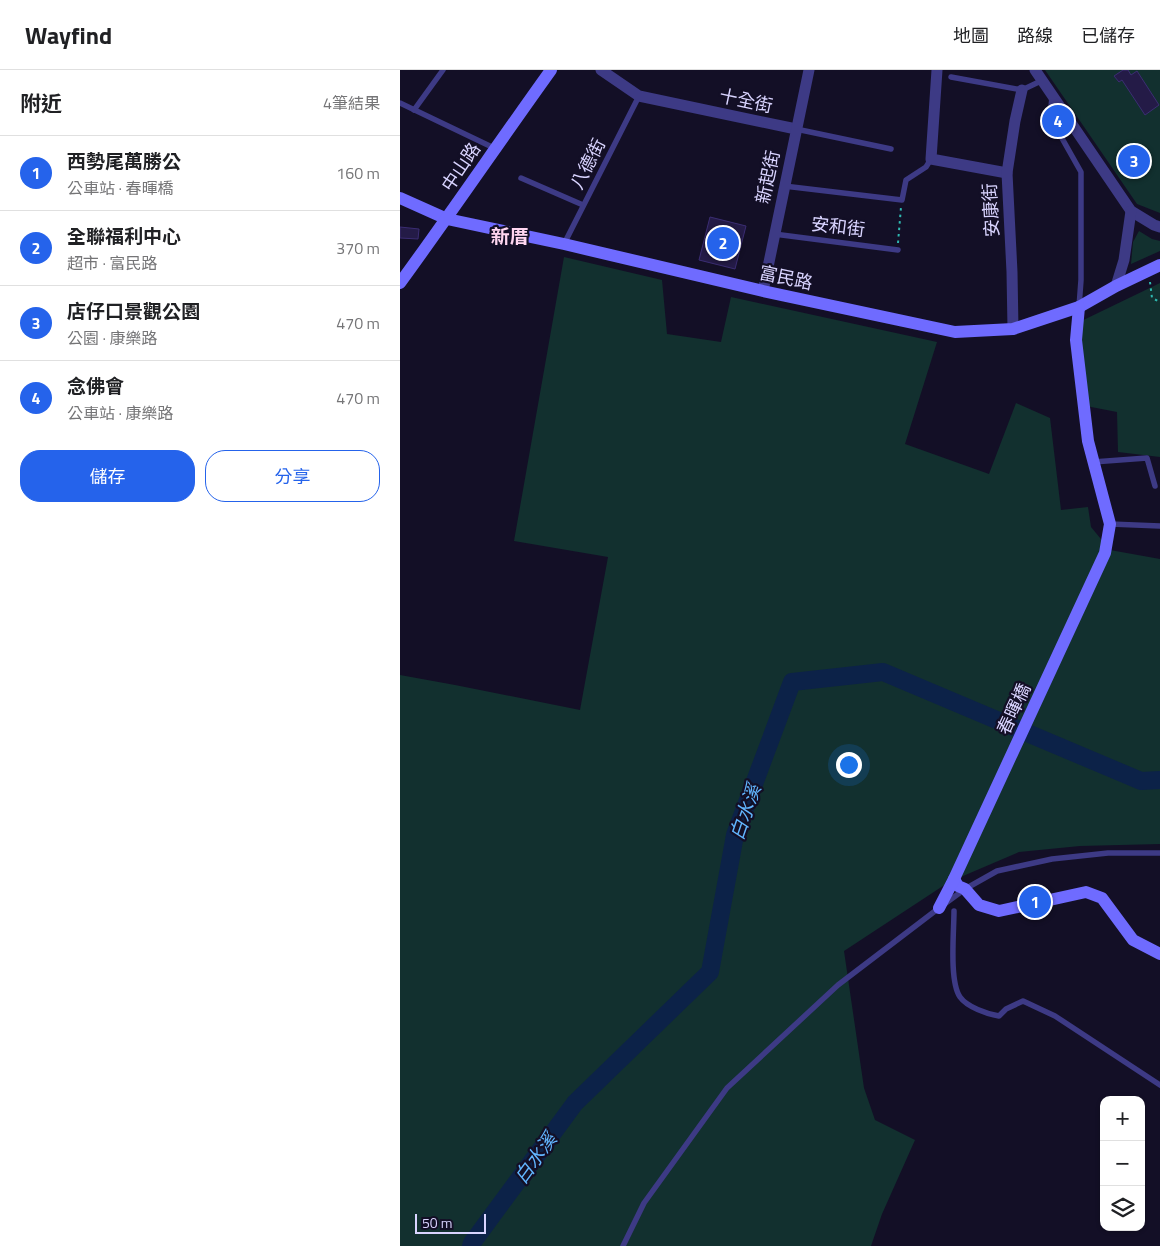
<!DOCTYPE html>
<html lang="zh-TW">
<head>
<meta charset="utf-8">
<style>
  body { margin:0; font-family:"Titillium Web","Noto Sans TC",sans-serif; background:#f2f2f2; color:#202124 }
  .controls { position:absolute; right:15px; bottom:15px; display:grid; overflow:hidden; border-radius:10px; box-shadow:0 1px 4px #0004 }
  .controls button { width:45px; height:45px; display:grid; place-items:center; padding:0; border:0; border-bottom:1px solid #e0e0e0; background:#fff; color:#202124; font:25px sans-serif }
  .scale { position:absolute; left:15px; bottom:12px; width:71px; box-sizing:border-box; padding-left:5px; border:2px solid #d9d4ff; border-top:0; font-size:14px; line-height:18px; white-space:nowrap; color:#d9d4ff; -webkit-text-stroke:4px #130f26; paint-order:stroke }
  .you { position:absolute; left:448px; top:694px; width:18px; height:18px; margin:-12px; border:4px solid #fff; border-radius:50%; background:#1a73e8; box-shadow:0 0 0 8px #1a73e833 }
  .badge { display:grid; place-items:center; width:32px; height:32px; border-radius:50%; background:#2563eb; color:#fff; font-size:16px; font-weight:700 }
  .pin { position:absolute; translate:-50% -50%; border:2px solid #fff; box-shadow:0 1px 5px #0006 }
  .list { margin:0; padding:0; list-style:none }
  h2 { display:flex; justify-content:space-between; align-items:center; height:65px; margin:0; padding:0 20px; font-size:21px }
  h2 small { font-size:16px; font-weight:400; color:#757577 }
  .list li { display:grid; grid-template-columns:32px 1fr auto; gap:15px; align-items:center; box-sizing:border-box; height:75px; padding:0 20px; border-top:1px solid #e0e0e0 }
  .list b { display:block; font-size:19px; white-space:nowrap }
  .list p { margin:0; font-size:16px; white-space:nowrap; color:#757577 }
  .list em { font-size:16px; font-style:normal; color:#757577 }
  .actions { display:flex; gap:10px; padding:15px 20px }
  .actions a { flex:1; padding:11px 0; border:1px solid #2563eb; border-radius:20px; text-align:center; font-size:18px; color:#2563eb }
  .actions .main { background:#2563eb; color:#fff }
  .icon { flex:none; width:28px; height:28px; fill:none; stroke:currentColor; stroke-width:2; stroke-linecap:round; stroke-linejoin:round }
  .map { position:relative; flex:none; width:760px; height:1176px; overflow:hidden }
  header { display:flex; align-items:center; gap:30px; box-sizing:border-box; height:70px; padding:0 25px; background:#fff; border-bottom:1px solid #e0e0e0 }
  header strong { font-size:24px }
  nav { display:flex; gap:28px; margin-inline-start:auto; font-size:18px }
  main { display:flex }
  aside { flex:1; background:#fff }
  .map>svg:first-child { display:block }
</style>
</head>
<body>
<header>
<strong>Wayfind</strong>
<nav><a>地圖</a><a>路線</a><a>已儲存</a></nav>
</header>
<main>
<aside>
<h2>附近<small>4筆結果</small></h2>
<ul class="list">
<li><span class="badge">1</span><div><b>西勢尾萬勝公</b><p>公車站 · 春暉橋</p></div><em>160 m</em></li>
<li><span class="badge">2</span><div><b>全聯福利中心</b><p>超市 · 富民路</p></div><em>370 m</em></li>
<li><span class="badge">3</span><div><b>店仔口景觀公園</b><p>公園 · 康樂路</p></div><em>470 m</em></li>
<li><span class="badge">4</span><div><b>念佛會</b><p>公車站 · 康樂路</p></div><em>470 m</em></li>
</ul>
<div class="actions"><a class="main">儲存</a><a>分享</a></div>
</aside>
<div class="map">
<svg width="760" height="1176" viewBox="0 0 760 1176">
  <rect width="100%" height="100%" fill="#130f26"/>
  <g fill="#12302f">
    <polygon points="645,0 760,0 760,143 737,134"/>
    <polygon points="739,161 752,169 760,171 760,181 731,194 733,172"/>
    <polygon points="164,187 262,210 267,264 321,272 331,227 537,272 505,374 589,404 616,333 650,348 661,440 688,437 691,457 710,480 760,489 760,774 680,776 619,782 549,812 444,881 464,1018 475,1050 515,1070 482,1144 471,1176 0,1176 0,605 55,615 180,640 208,487 114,471"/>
    <polygon points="760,213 760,387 718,382 717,342 681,335 671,256"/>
  </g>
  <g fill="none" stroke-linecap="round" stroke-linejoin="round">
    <polyline stroke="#0c2248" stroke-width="18" points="71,1176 72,1173 175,1033 310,902 335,765 392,612 483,602 741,711 760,710"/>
  </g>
  <g fill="#241b47" stroke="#3b2d73">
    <polygon points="723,0 728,0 731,5 737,1 759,35 745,45 722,10 719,12 714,6"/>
    <polygon points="310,147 346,156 335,199 299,190"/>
    <polygon points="0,157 19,159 18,169 0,168"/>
  </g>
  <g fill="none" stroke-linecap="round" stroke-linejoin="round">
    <g stroke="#2fb8b0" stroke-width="2" stroke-dasharray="2.5 4" stroke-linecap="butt">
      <polyline points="498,173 501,137"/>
      <polyline points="750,212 752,228 760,232"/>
    </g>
    <g stroke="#3d3a85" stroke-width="5.5">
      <polyline points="551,7 622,20 643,10"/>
      <polyline points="652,27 650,47 681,102 681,210 679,237"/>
      <polyline points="0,33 94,78"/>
      <polyline points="14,40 43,0"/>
      <polyline points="396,59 491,79"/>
      <polyline points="121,108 183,135"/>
      <polyline points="384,116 502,130 506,110 526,97 531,89"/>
      <polyline points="374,164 498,180"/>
      <polyline points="164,174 239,26"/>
      <polyline points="693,392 747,388 755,416"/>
      <polyline points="710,454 760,456"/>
      <path d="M554,841C554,862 549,911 560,927C567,937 587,944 599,946L606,939L623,931L655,946L760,1015"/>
      <polyline points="223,1176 244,1133 327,1018 438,915 539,838 565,819 597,801 652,789 708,783 760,783"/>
    </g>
    <g stroke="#3d3a85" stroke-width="11">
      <polyline points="201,0 239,26 396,59"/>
      <polyline points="537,0 531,89 607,103"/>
      <polyline points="635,0 731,141 754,155 760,157"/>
      <polyline points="716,216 724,190 731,141"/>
      <polyline points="363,221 409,0"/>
      <polyline points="613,259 612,202 607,103 615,51 622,20"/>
    </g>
    <g stroke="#6f6bff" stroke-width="12">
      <polyline points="0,128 47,149 164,174 363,221 555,262 613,259 679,237 716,216 760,195"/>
      <path d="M0,213C51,143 100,71 151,0"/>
      <polyline points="554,809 558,816 565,819 579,835 599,841 686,822 702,828 733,870 760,884"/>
      <polyline points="539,838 554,809 705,483 710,454 688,371 676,270 679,237"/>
    </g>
  </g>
  <g text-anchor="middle" stroke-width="4.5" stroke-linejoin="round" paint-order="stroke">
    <g font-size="18" fill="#d9d4ff" stroke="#130f26">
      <text transform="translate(346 31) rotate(12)" y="6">十全街</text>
      <text transform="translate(188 94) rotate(-63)" y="6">八德街</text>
      <text transform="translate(61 97) rotate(-56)" y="6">中山路</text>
      <text transform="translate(368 107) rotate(-78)" y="6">新起街</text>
      <text transform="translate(591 140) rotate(-93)" y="6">安康街</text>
      <text transform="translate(438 157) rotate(7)" y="6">安和街</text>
      <text transform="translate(386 208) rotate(12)" y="6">富民路</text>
      <text transform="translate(614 639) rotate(-65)" y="6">春暉橋</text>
    </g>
    <g font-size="19" font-weight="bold" fill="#ffd6f0" stroke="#130f26">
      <text x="110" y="173">新厝</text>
    </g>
    <g font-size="19" font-style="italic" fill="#62b6ff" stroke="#130f26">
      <text transform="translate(345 742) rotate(-71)" y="7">白水溪</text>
      <text transform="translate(135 1088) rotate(-54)" y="7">白水溪</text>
    </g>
  </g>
</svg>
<div class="controls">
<button>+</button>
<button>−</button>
<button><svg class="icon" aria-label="layers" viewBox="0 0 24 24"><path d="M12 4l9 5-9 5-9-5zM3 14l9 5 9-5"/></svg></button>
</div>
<div class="scale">50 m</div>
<div class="you"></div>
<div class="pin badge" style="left:635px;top:832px">1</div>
<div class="pin badge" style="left:323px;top:173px">2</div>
<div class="pin badge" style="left:734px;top:91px">3</div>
<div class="pin badge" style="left:658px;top:51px">4</div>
</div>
</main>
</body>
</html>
